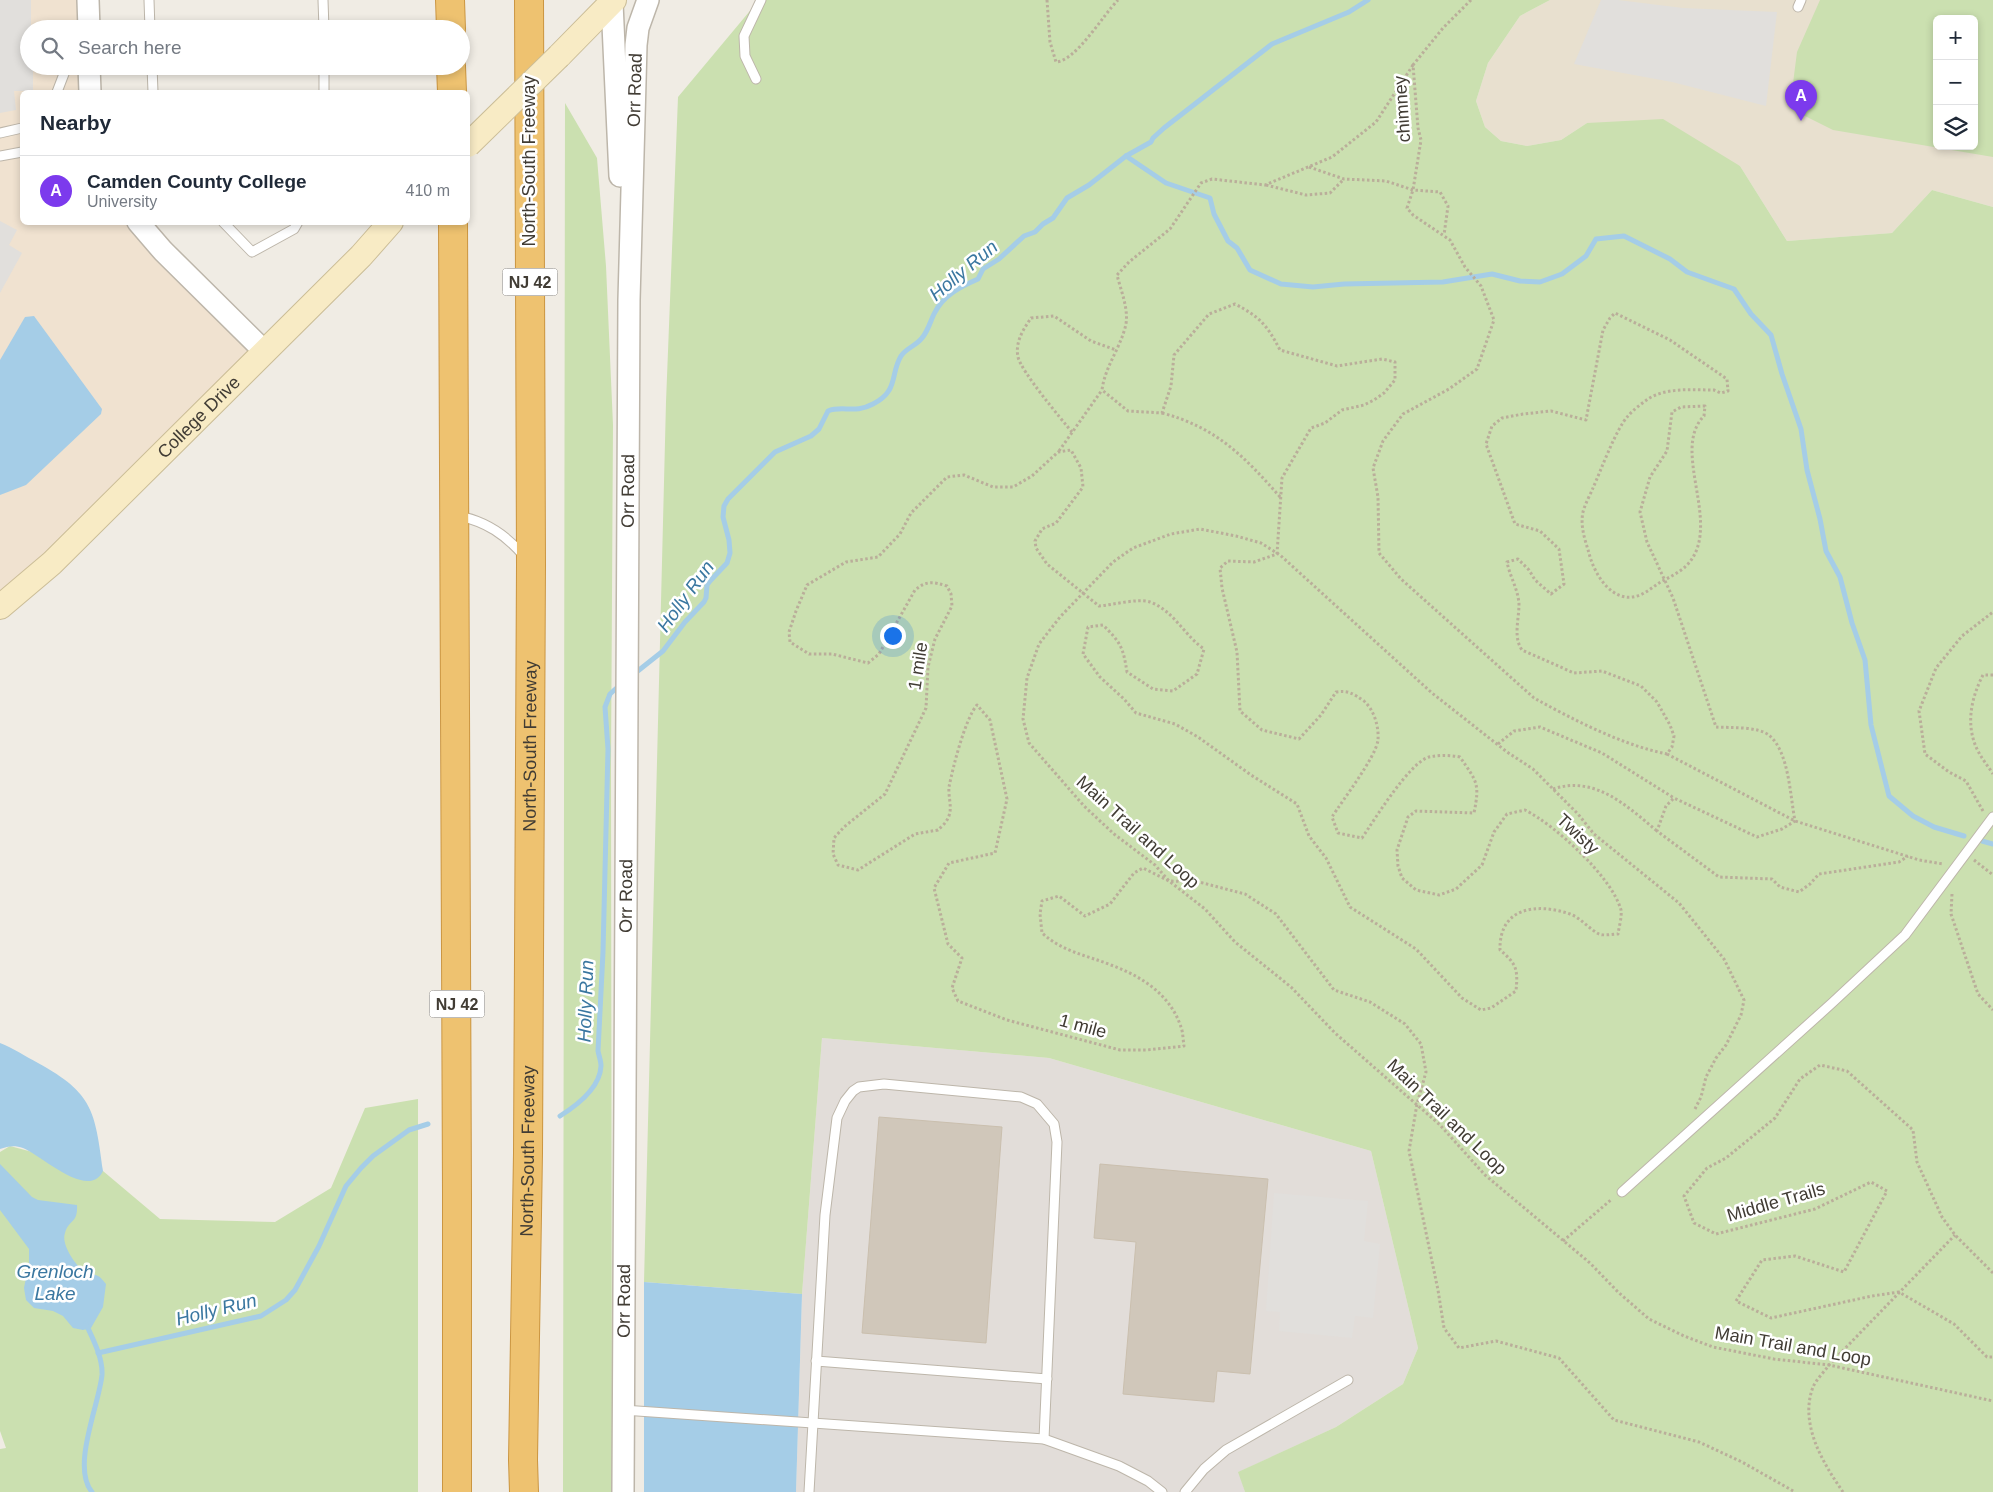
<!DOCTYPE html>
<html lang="en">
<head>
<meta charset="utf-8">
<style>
  body { margin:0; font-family:Arial,sans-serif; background:#f6f6f7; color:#1f2937 }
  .controls { position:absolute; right:15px; top:15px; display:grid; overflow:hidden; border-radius:8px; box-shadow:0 2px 8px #0003 }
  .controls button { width:45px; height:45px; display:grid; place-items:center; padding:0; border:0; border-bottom:1px solid #e0e1e3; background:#fff; color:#1f2937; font:25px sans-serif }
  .you { position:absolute; left:892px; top:635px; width:18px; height:18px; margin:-12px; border:4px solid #fff; border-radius:50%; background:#1a73e8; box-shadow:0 0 0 8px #1a73e833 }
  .badge { display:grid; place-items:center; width:32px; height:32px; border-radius:50%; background:#7c3aed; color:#fff; font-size:16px; font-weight:700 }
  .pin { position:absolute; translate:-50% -41px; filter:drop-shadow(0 1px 2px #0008) }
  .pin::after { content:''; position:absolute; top:26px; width:18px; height:15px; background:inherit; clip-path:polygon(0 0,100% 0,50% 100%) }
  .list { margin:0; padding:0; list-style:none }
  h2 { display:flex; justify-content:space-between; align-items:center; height:65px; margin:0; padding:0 20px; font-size:21px }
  h2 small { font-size:16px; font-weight:400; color:#747a83 }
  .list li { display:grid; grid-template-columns:32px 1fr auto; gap:15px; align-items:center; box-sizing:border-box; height:70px; padding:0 20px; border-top:1px solid #e0e1e3 }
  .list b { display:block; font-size:19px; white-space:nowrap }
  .list p { margin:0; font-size:16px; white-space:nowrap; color:#747a83 }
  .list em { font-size:16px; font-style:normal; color:#747a83 }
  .icon { flex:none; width:28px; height:28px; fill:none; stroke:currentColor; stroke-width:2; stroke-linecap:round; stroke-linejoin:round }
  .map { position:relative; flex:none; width:1993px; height:1492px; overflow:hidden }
  .search { position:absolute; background:#fff; box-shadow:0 2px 8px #0003; left:20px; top:20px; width:450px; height:55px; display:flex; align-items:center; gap:12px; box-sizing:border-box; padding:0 18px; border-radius:28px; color:#747a83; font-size:19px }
  .panel { position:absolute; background:#fff; box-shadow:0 2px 8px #0003; left:20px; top:90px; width:450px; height:135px; border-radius:8px }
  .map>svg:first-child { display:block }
</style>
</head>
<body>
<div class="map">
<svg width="1993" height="1492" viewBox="0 0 1993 1492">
  <rect width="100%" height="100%" fill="#f0ece4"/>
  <polygon fill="#f0e2d0" points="0,0 88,0 89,29 29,29 29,66 89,66 90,92 22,92 22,222 138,223 264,351 0,607"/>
  <polygon fill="#e2ddd9" points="822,1038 1049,1058 1371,1151 1418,1348 1403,1384 1336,1427 1239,1472 1245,1492 796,1492 802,1294"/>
  <path fill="#e8e0cf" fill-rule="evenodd" d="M1550,0H1993V207L1932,190L1892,233L1787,241L1740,166L1587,123L1561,140L1527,146L1501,141L1485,127L1476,101L1488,63L1520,16ZM1937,19H1974V146H1937Z"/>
  <g fill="#cbe0b0" fill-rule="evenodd">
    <polygon points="759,0 1550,0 1520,16 1488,63 1476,101 1485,127 1501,141 1527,146 1561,140 1587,123 1663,119 1740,166 1787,241 1892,233 1932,190 1993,207 1993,1492 1245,1492 1238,1472 1336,1427 1403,1384 1418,1348 1371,1151 1049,1058 822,1038 802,1294 644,1282 666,402 678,97"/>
    <path d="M1820,0H1993V157L1833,130L1801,114L1792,91L1797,52ZM1937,19H1974V146H1937Z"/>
    <polygon points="565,103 597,158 606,266 613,425 611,764 612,1492 563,1492"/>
    <polygon points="418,1099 418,1492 0,1492 0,1449 6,1448 0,1431 0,1152 10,1146 103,1171 160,1219 275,1222 331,1188 365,1108"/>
  </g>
  <g fill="#e1dfdc">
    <polygon points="0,0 31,0 31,29 29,29 29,66 33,66 33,91 14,91 16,110 0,113"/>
    <polygon points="1601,0 1618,0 1683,8 1777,12 1766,106 1672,82 1574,64"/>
    <polygon points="0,221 17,230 9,245 22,253 0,293"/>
    <polygon points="1274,1193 1368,1201 1364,1241 1380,1244 1373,1318 1355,1316 1352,1338 1279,1331 1280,1312 1266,1311"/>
  </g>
  <g fill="#a5cde7">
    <polygon points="34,316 102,409 101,414 26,485 0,495 0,360 25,317"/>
    <path d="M0,1043C13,1048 25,1056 38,1063C93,1093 95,1111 103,1171C89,1201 41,1155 23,1148C15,1145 8,1146 0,1149Z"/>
    <path d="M0,1164L32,1197L38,1200L77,1205C78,1224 69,1219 65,1233C61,1244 74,1263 83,1271C88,1275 92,1273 98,1276C101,1277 104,1282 106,1284L103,1307L91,1328L83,1330L73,1328L63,1316L53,1311L34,1308L26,1300L24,1288L29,1263V1249L0,1210Z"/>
    <polygon points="644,1282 802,1294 796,1492 644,1492"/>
  </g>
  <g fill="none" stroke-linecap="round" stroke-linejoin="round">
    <g stroke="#a5cde7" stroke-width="5">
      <polyline points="1126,156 1166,183 1210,198 1214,214 1228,241 1237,248 1250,270 1281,284 1313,287 1344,284 1443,282 1492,274 1520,281 1540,282 1562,274 1586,256 1596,239 1624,236 1670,259 1687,272 1734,289 1751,314 1771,335 1782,374 1801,429 1807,470 1820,519 1826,551 1840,577 1852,623 1865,660 1871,725 1889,796 1913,816 1934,827 1964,836"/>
      <path d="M634,674L663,651L685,622L704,602L706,598L707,585L710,581L727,563L730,553L729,540L723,517L724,506L728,499L775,452L811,436L819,429L828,411C842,405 855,414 873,404C899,391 890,374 901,356C906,348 916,346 922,338C928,331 930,322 934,314C943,295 960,287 978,279L983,269L999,259L1024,236L1035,232L1043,224L1053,218L1067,198L1089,185L1126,156L1151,142L1153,138L1164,128L1272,44L1349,12L1368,0"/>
      <polyline points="1982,841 1993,844"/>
      <path d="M560,1116C576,1106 600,1088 601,1066C601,1061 599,1056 598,1051L603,952L608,749L605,707L610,694L621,684"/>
      <path d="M86,1324C93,1339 103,1358 102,1375C99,1405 71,1467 92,1492"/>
      <polyline points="98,1353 261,1316 286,1300 295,1290 319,1246 346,1186 361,1168 373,1156 409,1130 428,1124"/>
    </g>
  </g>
  <g fill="#d0c7ba" stroke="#cabfae">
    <polygon points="879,1117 1002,1127 986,1343 862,1333"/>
    <polygon points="1100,1164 1268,1179 1250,1374 1217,1371 1214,1402 1123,1394 1136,1242 1094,1238"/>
  </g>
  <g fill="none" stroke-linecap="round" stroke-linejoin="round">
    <defs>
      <g id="service">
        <polyline points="149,0 150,29"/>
        <polyline points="323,0 324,29"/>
        <polyline points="1798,7 1801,0"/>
        <polyline points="152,66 153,92"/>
        <polyline points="324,66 324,92"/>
        <polyline points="756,79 745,56 744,36 761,0"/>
        <polyline points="57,92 67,66"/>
        <polyline points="0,133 22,128"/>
        <polyline points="0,156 22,152"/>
        <polyline points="223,222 252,252 294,229 298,222"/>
        <path d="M458,516C486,521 506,535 524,556"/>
        <polyline points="1622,1192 1832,1003 1905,935 1993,817"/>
        <polyline points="816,1361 1047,1379"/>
        <polyline points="623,1410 1044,1439 1119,1466 1148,1481 1162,1492"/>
        <polyline points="809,1492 825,1215 837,1118 845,1101 853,1091 859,1087 884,1084 1021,1097 1037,1104 1054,1124 1057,1142 1044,1439"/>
        <polyline points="1185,1492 1204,1469 1226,1450 1348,1380"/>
      </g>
      <g id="tertiary">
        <polyline points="88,0 89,29"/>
        <polyline points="612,3 620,176"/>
        <polyline points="89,66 90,92"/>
        <polyline points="138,222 163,251 264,351"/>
        <path id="s1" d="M623,1492L629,300L636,45L638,28L648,0"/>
      </g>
      <g id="secondary">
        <polyline points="559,56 614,0"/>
        <path id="s2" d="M0,607L52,563L361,256L391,222"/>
      </g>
      <g id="motorway">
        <polyline points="450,0 451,29"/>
        <polyline points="451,66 452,92"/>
        <polyline points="453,222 457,1194 457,1492"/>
        <path id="s3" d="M524,1492L523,1460L528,1153L531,564L529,0"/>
      </g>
    </defs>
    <use href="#service" stroke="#bdb6aa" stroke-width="11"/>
    <use href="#tertiary" stroke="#bdb6aa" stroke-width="24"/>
    <use href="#secondary" stroke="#cbbd97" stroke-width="26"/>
    <use href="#motorway" stroke="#cb9642" stroke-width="30"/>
    <g stroke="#baae9a" stroke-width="3" stroke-dasharray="2.5 2.5" stroke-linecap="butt">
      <path d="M1047,0L1050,42L1056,62C1076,61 1103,15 1118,0"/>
      <path d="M1471,0L1443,28L1413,65L1418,128L1421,140L1413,190L1407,208L1413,215L1450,240L1465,267L1481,286L1494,320L1477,369L1449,389L1403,414L1383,441L1373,468L1378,497L1379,553L1401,579L1534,698C1574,720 1622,745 1667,754L1672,747L1674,736L1670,725L1657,702L1641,686L1602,671L1574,673L1522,650C1513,637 1519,620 1519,604C1518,589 1510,577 1507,562L1518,559L1529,570L1535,580L1551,594L1564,584L1559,549L1540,531L1515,524L1486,444L1492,426L1502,418L1523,414L1551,411L1586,420L1603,330L1610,318L1615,313L1670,340L1727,379L1728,391L1721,393L1714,390C1692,390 1667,387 1648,399C1641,404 1633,410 1628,416C1616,429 1601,470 1593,488C1590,495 1585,504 1583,512C1580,526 1585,540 1589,553C1594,574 1613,606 1640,595C1647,592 1653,587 1659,583C1668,578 1678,573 1685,567C1726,529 1669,451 1704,416L1705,406L1681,407L1672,412L1667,451L1650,477L1640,512L1647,542L1673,598L1716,727C1730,728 1759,726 1770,736C1789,753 1790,795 1795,821L1782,829L1757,837L1674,798L1666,806L1657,831L1719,877L1772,879L1780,887L1799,892L1810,884L1819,874L1899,862L1908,856"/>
      <path d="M1413,65L1376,122L1332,157L1265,185L1212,179L1201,183L1170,229L1129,262L1117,275C1121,291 1130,312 1125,328C1119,350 1105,367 1102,390L1128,411L1162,413L1171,386L1174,355L1209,314L1235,304C1260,317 1267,325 1280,350L1337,366L1382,359L1395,362V380L1384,393L1374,400L1364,405L1342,410L1325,423L1311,428L1282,478L1277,554L1254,562L1228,561L1220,568L1222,588L1237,652L1240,711L1262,730L1299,739L1321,715L1336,692C1348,690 1354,694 1364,701C1374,710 1379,726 1378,740C1376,757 1342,801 1332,817L1338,833L1362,838C1375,819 1409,763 1429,757C1439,755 1450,755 1460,757C1477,782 1480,783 1474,813L1416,811L1408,817L1397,850L1398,866L1402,878L1416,890L1439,895L1456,889L1482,865L1494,832L1507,814L1525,810C1555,825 1612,877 1621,910C1622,917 1619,927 1618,934C1613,934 1604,936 1599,934C1589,929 1581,918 1570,914C1538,903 1499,906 1500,950C1517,964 1518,970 1516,991L1491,1008L1481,1010L1462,998L1416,949L1350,907L1326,858L1309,836L1297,804L1251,775L1198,737L1175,724L1136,713L1124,699L1100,677L1083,654L1088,627L1103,625C1121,643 1123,647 1127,672L1153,689L1173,691L1197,674L1204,649C1185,636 1173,610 1150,602C1137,598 1113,605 1099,606L1047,564L1036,548L1035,541L1042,529L1056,523L1083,487L1081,468L1071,450L1058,452L1032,476L1013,487H993L964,475L947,477L911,513L900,534L878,557L846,562L807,585L796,611L789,632L790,642L809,654H832L868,663L879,654L915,590C927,580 934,582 947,586L951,594L952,606L935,639L928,667L926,708L885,794L844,827L834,838L833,854L838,865L858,870L915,834L938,830C941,827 946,823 948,818C953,809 948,797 949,787C953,767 965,719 977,705L990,720L1007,799L995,853L949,863L934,888L948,944L962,958L952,988L958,1001L1007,1020L1120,1050H1147L1184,1046C1183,1040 1183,1032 1181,1027C1170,994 1141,976 1111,965C1086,955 1063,952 1042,933L1040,914L1042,901L1059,896L1085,916L1110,904L1134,873L1143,868L1169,881L1199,882L1245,894L1276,914L1334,990L1370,1002L1405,1024L1421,1044L1426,1072L1417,1104L1409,1151L1438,1290L1444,1328L1459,1348L1496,1341L1559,1358L1614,1420L1699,1442L1742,1462L1795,1492"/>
      <polyline points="1309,167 1344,179 1386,181 1413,190 1440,192 1448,206 1444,235"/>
      <polyline points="1266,185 1306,195 1330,193 1344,179"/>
      <path d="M1162,413C1216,427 1245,457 1281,498"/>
      <path d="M1072,432C1061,419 1021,371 1018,357C1015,342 1023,330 1031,318L1054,316L1091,341L1116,350"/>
      <polyline points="1059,451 1102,390"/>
      <path d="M1993,675H1983C1971,698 1965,726 1978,751C1982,759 1988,766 1993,774"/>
      <polyline points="1498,744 1514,731 1540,727 1602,753 1674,798"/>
      <polyline points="1667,754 1795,821 1919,860 1943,864"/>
      <path d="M1553,789C1595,775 1627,806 1657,831"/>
      <polyline points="1983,811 1966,781 1949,772 1925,754 1919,711 1936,668 1962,636 1993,612"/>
      <polyline points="1974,860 1993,875"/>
      <polyline points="1952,894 1951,914 1978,994 1993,1010"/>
      <polyline points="1695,1109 1701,1097 1706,1077 1716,1058 1726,1045 1741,1015 1744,1000 1724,959 1679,903 1594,834 1578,814 1533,769 1507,752 1432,693 1280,555 1261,543 1236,536 1200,529 1171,534 1133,548 1113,562 1060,617 1039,644 1027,678 1023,719 1029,743 1084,806 1114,834 1155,865 1169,881 1205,909 1235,942 1291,987 1335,1033 1440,1125 1485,1175 1590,1263 1618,1292 1649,1319 1684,1336 1713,1347 1774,1359 1829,1365 1993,1401"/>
      <polyline points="1563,1241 1612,1199"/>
      <polyline points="1993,1273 1955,1235 1942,1217 1917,1162 1913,1130 1847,1071 1820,1065 1800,1079 1775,1118 1726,1158 1707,1168 1684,1196 1694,1223 1716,1234 1815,1209 1871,1182 1887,1191 1844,1272 1795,1256 1762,1260 1736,1301 1771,1318 1872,1296 1899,1292 1954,1324 1987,1357 1993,1357"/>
      <path d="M1843,1492C1823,1463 1799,1424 1813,1387C1816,1380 1824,1372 1829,1365L1955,1235"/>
    </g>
    <use href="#service" stroke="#fff" stroke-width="9"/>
    <use href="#tertiary" stroke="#fff" stroke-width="21"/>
    <use href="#secondary" stroke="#f8ebc5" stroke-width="24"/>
    <use href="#motorway" stroke="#eec270" stroke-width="28"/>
    <defs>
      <polyline id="secondary-bridge" points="468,145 559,56"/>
    </defs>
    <use href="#secondary-bridge" stroke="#cbbd97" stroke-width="26" stroke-linecap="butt"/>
    <use href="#secondary-bridge" stroke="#f8ebc5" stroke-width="24"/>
  </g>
  <g text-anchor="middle" stroke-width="5" stroke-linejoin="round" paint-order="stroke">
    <g fill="#fff" stroke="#7a7671" stroke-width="1">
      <rect x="502.5" y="268.5" width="55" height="27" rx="4"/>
      <rect x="429.5" y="990.5" width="55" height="27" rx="4"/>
    </g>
    <g font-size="16" font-weight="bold" fill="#413c34">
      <text x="530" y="288">NJ 42</text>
      <text x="457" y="1010">NJ 42</text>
    </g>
    <g font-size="18" fill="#413c34" stroke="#fff">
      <text dy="6" stroke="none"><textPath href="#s1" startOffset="1402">Orr Road</textPath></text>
      <text transform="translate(1402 109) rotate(-94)" y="6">chimney</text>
      <text transform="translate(529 161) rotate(-90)" y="6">North-South Freeway</text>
      <text dy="6" stroke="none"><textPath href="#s2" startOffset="275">College Drive</textPath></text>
      <text dy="6" stroke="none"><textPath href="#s1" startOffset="1001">Orr Road</textPath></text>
      <text transform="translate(918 666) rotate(-81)" y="6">1 mile</text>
      <text dy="6" stroke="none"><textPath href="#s3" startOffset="746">North-South Freeway</textPath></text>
      <text transform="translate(1138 832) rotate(42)" y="6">Main Trail and Loop</text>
      <text transform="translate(1578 834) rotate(43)" y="6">Twisty</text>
      <text dy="6" stroke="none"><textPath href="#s1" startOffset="596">Orr Road</textPath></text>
      <text transform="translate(1083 1026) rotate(15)" y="6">1 mile</text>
      <text transform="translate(1447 1117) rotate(44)" y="6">Main Trail and Loop</text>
      <text dy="6" stroke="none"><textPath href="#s3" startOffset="341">North-South Freeway</textPath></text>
      <text transform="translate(1776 1202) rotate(-16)" y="6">Middle Trails</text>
      <text dy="6" stroke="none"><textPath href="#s1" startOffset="191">Orr Road</textPath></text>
      <text transform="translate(1793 1346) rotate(10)" y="6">Main Trail and Loop</text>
    </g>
    <g font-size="19" font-style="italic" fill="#3a77a0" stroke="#fff">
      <text transform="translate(963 270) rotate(-40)" y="7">Holly Run</text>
      <text transform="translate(685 596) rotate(-54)" y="7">Holly Run</text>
      <text transform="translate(585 1001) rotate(-88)" y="7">Holly Run</text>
      <text x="55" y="1278">Grenloch<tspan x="55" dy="22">Lake</tspan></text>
      <text transform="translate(216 1309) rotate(-14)" y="7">Holly Run</text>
    </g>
  </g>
</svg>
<div class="controls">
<button>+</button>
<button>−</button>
<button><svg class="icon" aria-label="layers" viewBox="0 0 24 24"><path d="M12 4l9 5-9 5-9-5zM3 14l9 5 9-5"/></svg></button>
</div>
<div class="you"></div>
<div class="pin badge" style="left:1801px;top:121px">A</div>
<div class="search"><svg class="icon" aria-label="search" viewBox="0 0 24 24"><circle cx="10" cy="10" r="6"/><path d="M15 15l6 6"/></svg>Search here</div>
<section class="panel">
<h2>Nearby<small></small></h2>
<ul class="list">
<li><span class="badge">A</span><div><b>Camden County College</b><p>University</p></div><em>410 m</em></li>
</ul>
</section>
</div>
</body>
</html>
